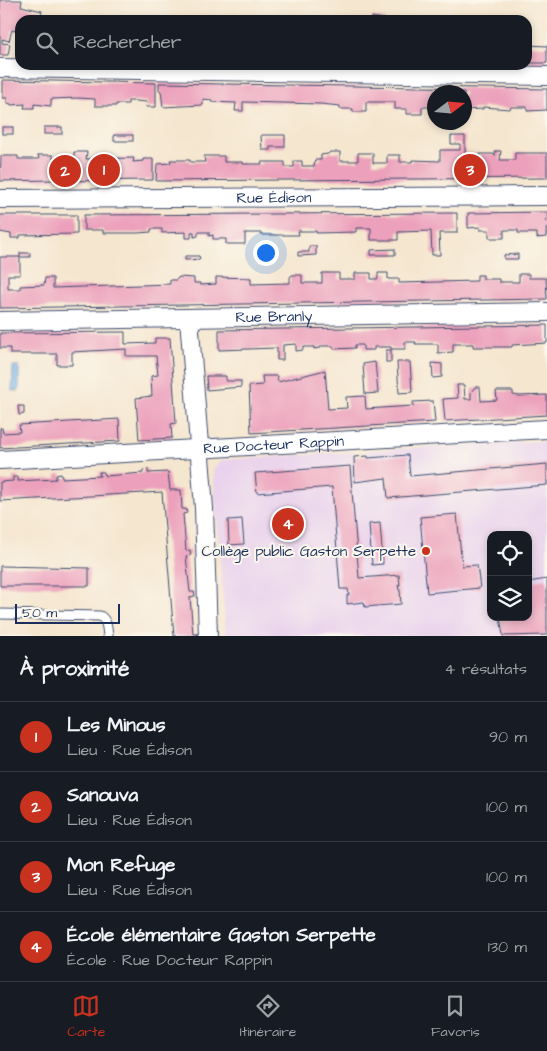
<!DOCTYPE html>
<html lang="fr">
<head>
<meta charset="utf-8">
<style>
  body { margin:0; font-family:"Architects Daughter",sans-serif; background:#20242c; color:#f1f3f6 }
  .controls { position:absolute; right:15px; bottom:15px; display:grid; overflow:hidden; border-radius:10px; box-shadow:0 2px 8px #0003 }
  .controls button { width:45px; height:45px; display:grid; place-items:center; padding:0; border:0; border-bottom:1px solid #363941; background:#171b24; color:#f1f3f6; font:25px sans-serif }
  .compass { position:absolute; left:427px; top:85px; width:45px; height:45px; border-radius:50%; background:#171b24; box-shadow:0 2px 8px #0003; rotate:74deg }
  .scale { position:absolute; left:15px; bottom:12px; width:105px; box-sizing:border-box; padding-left:5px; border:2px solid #1b2f5e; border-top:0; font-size:14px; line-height:18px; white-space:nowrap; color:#1b2f5e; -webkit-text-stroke:4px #fbf7ec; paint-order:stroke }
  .you { position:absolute; left:265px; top:252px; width:18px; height:18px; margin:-12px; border:4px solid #fff; border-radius:50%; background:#1a73e8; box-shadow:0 0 0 8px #1a73e833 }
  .badge { display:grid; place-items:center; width:32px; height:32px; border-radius:50%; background:#c8321e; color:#fff; font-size:16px; font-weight:700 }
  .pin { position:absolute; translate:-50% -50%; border:2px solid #fff; box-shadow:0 1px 5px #0006 }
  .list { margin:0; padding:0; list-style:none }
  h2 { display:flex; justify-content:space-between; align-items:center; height:65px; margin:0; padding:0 20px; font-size:21px }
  h2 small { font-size:16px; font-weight:400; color:#9ea1a6 }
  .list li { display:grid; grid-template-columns:32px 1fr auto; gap:15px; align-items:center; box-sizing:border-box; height:70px; padding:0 20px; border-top:1px solid #363941 }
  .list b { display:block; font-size:19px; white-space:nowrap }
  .list p { margin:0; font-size:16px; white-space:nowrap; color:#9ea1a6 }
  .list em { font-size:16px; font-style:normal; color:#9ea1a6 }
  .icon { flex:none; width:28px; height:28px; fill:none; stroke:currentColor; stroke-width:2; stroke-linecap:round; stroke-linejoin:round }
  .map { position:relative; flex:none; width:547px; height:636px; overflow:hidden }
  .search { position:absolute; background:#171b24; box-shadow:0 2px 8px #0003; left:15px; right:15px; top:15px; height:55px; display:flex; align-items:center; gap:12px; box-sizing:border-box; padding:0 18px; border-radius:15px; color:#9ea1a6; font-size:19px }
  .sheet { height:345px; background:#171b24 }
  nav { display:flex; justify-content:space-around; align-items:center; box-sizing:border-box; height:70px; border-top:1px solid #363941; background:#171b24; font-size:14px; color:#9ea1a6 }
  nav a { display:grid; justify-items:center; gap:2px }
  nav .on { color:#c8321e }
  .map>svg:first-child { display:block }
</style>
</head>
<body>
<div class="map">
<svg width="547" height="636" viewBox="0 0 547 636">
  <rect width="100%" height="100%" fill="#fbf7ec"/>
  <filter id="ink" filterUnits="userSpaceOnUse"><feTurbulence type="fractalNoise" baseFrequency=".02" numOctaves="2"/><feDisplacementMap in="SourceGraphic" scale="10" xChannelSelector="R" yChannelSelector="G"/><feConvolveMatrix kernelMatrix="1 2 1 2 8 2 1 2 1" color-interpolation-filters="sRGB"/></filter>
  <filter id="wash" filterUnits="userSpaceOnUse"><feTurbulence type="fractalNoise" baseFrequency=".0096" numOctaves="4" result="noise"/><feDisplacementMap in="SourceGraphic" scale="20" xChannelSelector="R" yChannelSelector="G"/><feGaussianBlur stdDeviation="1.12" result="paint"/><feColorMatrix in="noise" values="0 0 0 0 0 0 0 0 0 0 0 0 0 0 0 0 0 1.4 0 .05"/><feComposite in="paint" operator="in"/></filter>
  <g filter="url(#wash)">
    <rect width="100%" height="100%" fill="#f5e6cf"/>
    <path fill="#e9d2ed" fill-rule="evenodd" d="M547,441V636H226L213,469L222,460L353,452L354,457L367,456L366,451ZM491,535H528V617H491Z"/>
    <polygon fill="#6dafe2" stroke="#446fa0" points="13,366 19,366 19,391 12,391"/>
    <g id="blocks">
      <g fill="#eca0bb">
        <polygon points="0,0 22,0 21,6 42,11 40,20 20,20 20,32 12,30 9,41 2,39 2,43 10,44 8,55 0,55"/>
        <polygon points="372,17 385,19 385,20 372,20"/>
        <polygon points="527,45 547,46 547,63 527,63"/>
        <polygon points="3,80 156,83 156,107 146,107 147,102 136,101 128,101 128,104 116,104 116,106 95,106 95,99 78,98 51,99 51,106 34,104 34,108 24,108 25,104 11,105 11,104 7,103 7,98 3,98"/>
        <polygon points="159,83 547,89 547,110 527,111 527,107 511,107 510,109 483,107 483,109 464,110 464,92 434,92 434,113 432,113 432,107 422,107 422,114 407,114 407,109 395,109 395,102 366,102 366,112 353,112 353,109 340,109 340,106 321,104 243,102 243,111 235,111 236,103 211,102 212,100 203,99 203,105 163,107 161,91 159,91"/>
        <rect x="2" y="127" width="11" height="7"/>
        <rect x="44" y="127" width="18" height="7"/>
        <rect x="114" y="135" width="19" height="6"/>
        <polygon points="261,135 285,135 285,147 270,147 270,150 262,150"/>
        <polygon points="451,136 465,136 465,153 468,160 474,160 474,157 480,157 480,154 493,154 495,156 495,151 501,151 500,160 515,160 515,153 547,153 547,178 156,181 157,164 171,163 170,160 190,160 190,162 205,162 204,156 224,156 224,162 243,162 243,164 262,164 261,162 285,162 285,167 294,167 294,161 302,161 302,166 314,166 315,160 321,160 321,155 328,154 330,152 340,152 340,161 358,161 358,153 373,153 373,163 387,163 387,155 400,155 400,162 412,162 412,160 440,161 440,150 460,150 460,144 451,144"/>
        <polygon points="74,152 87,152 86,159 134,158 133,162 143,161 143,159 153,159 153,180 56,181 56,162 74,161"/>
        <polygon points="38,155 53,155 53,180 0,181 1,156 18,156 18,159 39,159"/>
        <polygon points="547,212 546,237 537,238 537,233 518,233 518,230 504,230 504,238 489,238 489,230 480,230 480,227 468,228 468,213"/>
        <polygon points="457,213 457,233 439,233 440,255 432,255 431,231 398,232 398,240 371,240 371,228 356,228 356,232 316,233 316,231 298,231 299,235 262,235 262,233 245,233 245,244 226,244 226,239 213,239 213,235 209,236 209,232 198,232 198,236 194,237 194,232 191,232 191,238 186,238 186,232 162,233 162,229 151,229 151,232 138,233 103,233 103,230 84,230 84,215"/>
        <polygon points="0,215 77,215 77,234 20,235 20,238 11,238 11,234 0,232"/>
        <polygon points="309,246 316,246 316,255 298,256 298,252 309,252"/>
        <polygon points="395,249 395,255 371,255 371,250"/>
        <rect x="20" y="253" width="10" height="4"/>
        <polygon points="518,254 518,259 504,259 504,255"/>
        <polygon points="185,256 199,256 200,259 185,260"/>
        <polygon points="0,257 20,257 20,275 8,275 8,289 20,289 20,286 44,285 45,278 53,278 53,288 170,284 170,280 176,280 179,277 194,278 194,283 200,283 200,285 216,284 216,277 251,278 251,284 290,283 290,277 292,275 302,275 302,283 322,283 322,273 339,273 339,279 355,279 355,273 371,273 371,279 378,279 378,273 388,273 388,279 399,279 399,283 477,281 477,275 483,275 483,279 499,279 499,282 519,282 519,274 529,274 529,278 546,278 547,299 0,308"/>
        <polygon points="547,325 547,343 512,345 512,347 473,347 473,344 453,344 453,352 438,353 438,344 415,344 416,342 405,342 405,349 391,349 391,347 374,347 374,350 363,350 363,345 355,345 355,348 334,349 333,346 321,346 321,348 314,349 314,347 303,347 303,350 296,351 296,344 283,345 283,360 277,360 277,348 219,350 219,330"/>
        <polygon points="125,332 125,344 155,343 155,338 170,338 176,423 171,424 172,438 139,440 136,398 152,396 151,376 158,375 156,356 126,356 126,349 72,352 72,365 57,365 57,354 10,354 10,348 0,348 0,333"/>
        <rect x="386" y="350" width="5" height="12"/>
        <polygon points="375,362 378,393 365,394 363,364"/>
        <polygon points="397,362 410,362 412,392 399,393"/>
        <polygon points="432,363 442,364 442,377 433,378"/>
        <polygon points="325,370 328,409 347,408 346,397 365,396 366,409 413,406 413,402 433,401 435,422 251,433 249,386 263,385 262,376 277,376 278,382"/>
        <polygon points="206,376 226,376 226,381 241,381 241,387 207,390"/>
        <polygon points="457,385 464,385 465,399 471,399 471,392 475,387 480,387 481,401 497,400 496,391 513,391 513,395 519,396 547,395 547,415 445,421 443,399 458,398"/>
        <polygon points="18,406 24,406 24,414 19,415"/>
        <polygon points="119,419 120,441 0,448 0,428 2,428 3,433 20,432 19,425"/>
        <polygon points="408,455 410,476 547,464 547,485 388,498 386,478 355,482 354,457 368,456 368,458"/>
        <polygon points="350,466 359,578 399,575 400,585 398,585 399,590 400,590 401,604 365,607 364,602 347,604 347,595 349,595 348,589 340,589 332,487 257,493 255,473"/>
        <polygon points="148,469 148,473 168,472 170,490 181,490 182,509 186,509 187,513 183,514 186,551 190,550 191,555 186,556 190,592 194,592 195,596 190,597 193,634 198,634 198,636 174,636 162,492 0,501 0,482 13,481 13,477 18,477 18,481 56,479 56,475 61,474 62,478 100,476 99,472 104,472 105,476 143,473 143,470"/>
        <polygon points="457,514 462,566 477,565 480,588 427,593 420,517"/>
        <polygon points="242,519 244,544 229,545 228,520"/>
        <polygon points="380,523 383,564 372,565 369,524"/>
        <polygon points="0,566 89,568 89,586 0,586"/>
        <polygon points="547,579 547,635 503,636 500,617 528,617 528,582"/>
      </g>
    </g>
  </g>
  <g filter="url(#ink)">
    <use href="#blocks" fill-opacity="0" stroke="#3c4a6f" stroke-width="1"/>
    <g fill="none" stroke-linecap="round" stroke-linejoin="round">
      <defs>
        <path id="lane" d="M0,614L100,616C107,620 107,628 108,636"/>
        <g id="street">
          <polyline points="0,68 547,76"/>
          <path id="s1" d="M0,199L547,196"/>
          <polyline points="189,318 204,508 208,636"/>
          <path id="s2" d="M0,321L547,312"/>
          <path id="s3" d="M0,460L547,429"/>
        </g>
      </defs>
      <use href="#lane" stroke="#3c4a6f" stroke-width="11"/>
      <use href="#street" stroke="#3c4a6f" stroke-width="20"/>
      <use href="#lane" stroke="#fff" stroke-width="9"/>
      <use href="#street" stroke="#fff" stroke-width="18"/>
    </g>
  </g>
  <circle fill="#c8321e" stroke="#fbf7ec" stroke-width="2" cx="426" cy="551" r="5"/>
  <g text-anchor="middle" stroke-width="4" stroke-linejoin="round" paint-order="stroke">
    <g font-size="15" fill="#1b2f5e" stroke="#fbf7ec">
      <text dy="5" stroke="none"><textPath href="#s1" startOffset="274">Rue Édison</textPath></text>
      <text dy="5" stroke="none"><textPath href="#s2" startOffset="274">Rue Branly</textPath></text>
      <text dy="5" stroke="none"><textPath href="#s3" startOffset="274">Rue Docteur Rappin</textPath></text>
    </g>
    <g font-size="15" fill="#1b2f5e" stroke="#fbf7ec" text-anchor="end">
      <text x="416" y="556">Collège public Gaston Serpette</text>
    </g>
  </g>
</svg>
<div class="controls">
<button><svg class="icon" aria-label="locate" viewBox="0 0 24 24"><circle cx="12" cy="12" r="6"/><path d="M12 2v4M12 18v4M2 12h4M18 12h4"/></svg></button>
<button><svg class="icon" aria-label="layers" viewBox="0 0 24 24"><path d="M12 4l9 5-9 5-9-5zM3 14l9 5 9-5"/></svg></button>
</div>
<svg class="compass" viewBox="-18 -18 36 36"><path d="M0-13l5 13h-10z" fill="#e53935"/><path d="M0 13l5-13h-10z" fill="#9ea1a6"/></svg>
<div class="scale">50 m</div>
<div class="you"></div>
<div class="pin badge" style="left:104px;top:170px">1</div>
<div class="pin badge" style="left:65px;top:171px">2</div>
<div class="pin badge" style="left:470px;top:170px">3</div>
<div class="pin badge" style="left:288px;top:524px">4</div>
<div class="search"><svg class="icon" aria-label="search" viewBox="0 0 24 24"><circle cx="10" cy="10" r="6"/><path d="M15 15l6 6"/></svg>Rechercher</div>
</div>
<section class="sheet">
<h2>À proximité<small>4 résultats</small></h2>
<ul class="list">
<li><span class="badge">1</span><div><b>Les Minous</b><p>Lieu · Rue Édison</p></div><em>90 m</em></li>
<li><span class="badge">2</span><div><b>Sanouva</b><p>Lieu · Rue Édison</p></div><em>100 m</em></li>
<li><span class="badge">3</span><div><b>Mon Refuge</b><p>Lieu · Rue Édison</p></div><em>100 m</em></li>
<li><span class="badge">4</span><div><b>École élémentaire Gaston Serpette</b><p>École · Rue Docteur Rappin</p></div><em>130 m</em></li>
</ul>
</section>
<nav>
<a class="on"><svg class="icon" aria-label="map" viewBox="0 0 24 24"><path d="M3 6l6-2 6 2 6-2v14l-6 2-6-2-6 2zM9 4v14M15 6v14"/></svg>Carte</a>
<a><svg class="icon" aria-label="directions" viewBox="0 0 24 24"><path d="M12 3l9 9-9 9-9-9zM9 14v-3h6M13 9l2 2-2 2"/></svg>Itinéraire</a>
<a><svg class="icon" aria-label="saved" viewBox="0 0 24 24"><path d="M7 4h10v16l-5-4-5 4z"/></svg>Favoris</a>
</nav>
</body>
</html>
